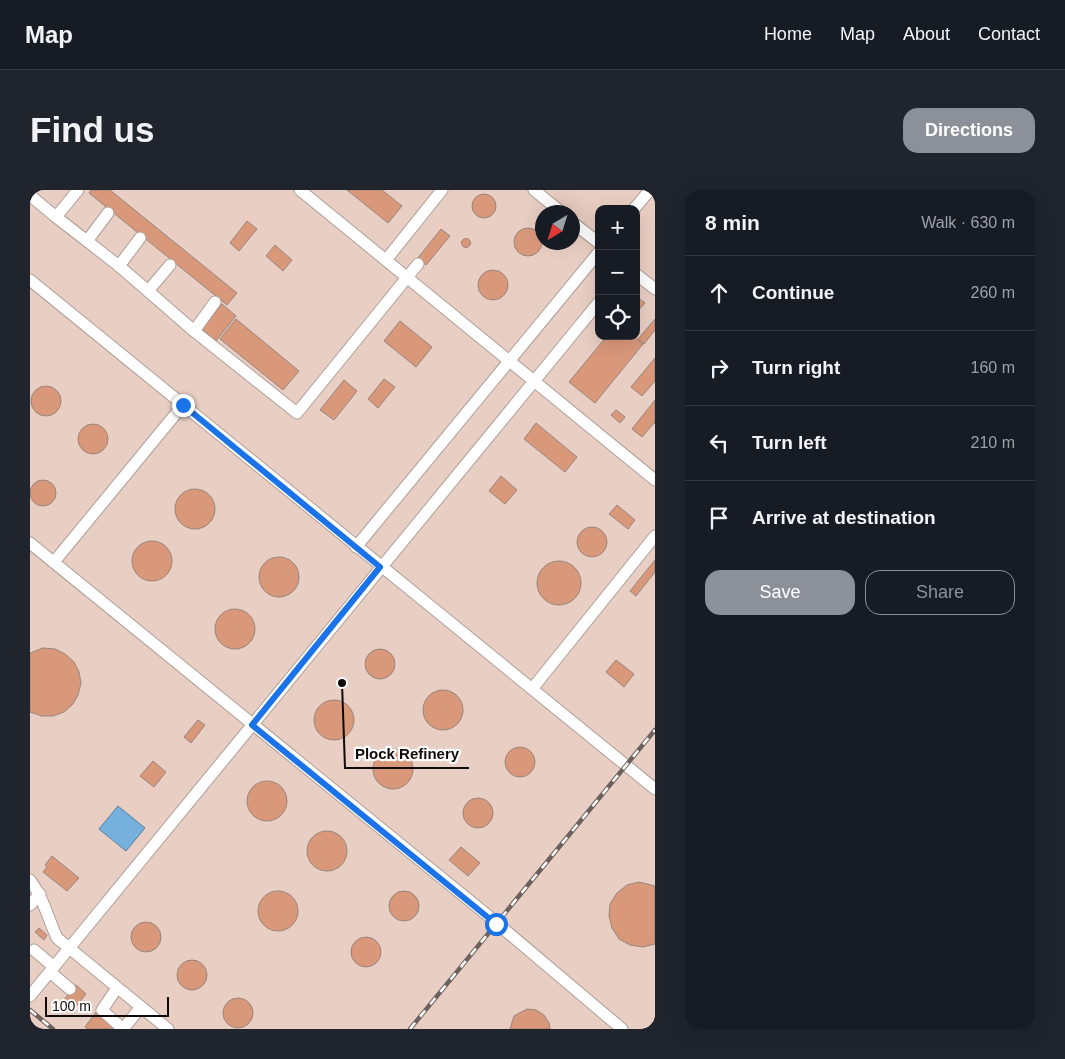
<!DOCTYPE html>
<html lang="en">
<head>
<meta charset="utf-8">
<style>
  body { margin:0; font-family:Helvetica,sans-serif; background:#20242c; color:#f1f3f6 }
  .controls { position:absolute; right:15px; top:15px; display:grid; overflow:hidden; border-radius:10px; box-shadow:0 5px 20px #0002 }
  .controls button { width:45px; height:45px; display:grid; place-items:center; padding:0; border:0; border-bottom:1px solid #363941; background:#171b24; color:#f1f3f6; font:25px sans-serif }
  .compass { position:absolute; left:505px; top:15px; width:45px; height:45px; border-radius:50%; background:#171b24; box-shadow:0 5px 20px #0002; rotate:218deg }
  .scale { position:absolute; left:15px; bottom:12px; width:124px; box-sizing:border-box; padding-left:5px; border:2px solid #100a08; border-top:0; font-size:14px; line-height:18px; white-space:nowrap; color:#100a08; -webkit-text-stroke:4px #fff; paint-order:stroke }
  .stop { position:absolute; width:15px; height:15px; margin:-11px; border:4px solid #1a73e8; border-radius:50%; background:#fff }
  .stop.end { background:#1a73e8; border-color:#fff; box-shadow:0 1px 5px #0008 }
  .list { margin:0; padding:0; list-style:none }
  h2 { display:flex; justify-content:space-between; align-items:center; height:65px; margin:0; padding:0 20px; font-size:21px }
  h2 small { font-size:16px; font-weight:400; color:#9ea1a6 }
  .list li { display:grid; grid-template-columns:32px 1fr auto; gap:15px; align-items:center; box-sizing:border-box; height:75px; padding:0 20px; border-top:1px solid #363941 }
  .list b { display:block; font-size:19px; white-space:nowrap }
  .list em { font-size:16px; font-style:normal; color:#9ea1a6 }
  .actions { display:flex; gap:10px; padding:15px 20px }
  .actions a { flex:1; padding:11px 0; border:1px solid #8c9099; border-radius:15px; text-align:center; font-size:18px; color:#8c9099 }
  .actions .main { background:#8c9099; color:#fff }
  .icon { flex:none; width:28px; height:28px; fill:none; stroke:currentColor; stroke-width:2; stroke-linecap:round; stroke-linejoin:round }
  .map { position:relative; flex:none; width:625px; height:839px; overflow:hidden; border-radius:15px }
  header { display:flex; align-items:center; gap:30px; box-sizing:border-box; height:70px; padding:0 25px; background:#171b24; border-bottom:1px solid #363941 }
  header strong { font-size:24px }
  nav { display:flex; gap:28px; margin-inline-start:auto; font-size:18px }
  .intro { display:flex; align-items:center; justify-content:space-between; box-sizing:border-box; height:120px; padding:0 30px }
  h1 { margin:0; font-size:35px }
  .button { padding:12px 22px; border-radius:15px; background:#8c9099; color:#fff; font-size:18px; font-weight:700 }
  main { display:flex; gap:30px; padding:0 30px }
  aside { flex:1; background:#171b24; border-radius:15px; box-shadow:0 5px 20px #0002 }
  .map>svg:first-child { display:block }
</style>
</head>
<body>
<header>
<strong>Map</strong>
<nav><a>Home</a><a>Map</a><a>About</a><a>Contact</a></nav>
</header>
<div class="intro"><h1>Find us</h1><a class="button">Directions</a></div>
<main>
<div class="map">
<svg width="625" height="839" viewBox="0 0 625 839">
  <rect width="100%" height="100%" fill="#eddad2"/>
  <path fill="#e9cec3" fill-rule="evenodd" d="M0,0H625V839H0ZM569,19H606V146H569ZM512,22H542V52H512Z"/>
  <polygon fill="#76b1dd" stroke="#577f9d" points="88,616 115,638 96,661 69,639"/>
  <g fill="#da987b" stroke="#96857d">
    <polygon points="61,0 80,0 207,103 197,115 59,3"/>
    <polygon points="317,0 352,0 372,16 358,33"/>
    <circle cx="454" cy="16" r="12"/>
    <polygon points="217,31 227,39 209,61 200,53"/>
    <circle cx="498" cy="52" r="14"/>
    <polygon points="411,39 420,46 396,75 388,68"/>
    <circle cx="436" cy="53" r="4.5"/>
    <polygon points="245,55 262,70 253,81 236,66"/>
    <circle cx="463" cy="95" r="15"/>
    <polygon points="608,108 615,113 606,123 606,111"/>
    <polygon points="192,114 206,126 186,151 172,139"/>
    <polygon points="206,129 269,181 253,200 190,149"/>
    <polygon points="625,129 625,140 614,154 608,149"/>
    <polygon points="370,131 402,157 386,177 354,151"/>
    <polygon points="577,146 604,146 613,154 565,213 539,192"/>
    <polygon points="625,168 625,191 612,206 601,197"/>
    <polygon points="354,189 365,197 348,218 338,209"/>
    <polygon points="314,190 327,201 304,230 290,220"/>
    <circle cx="16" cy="211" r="15"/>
    <polygon points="625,210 625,234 624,233 612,247 602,239"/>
    <polygon points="586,220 595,227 590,233 581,225"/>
    <polygon points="506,233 547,267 535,282 494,249"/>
    <circle cx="63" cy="249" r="15"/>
    <polygon points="471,286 487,300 475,314 459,301"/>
    <circle cx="13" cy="303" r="13"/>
    <circle cx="165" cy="319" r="20"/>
    <polygon points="587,315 605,330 598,339 579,324"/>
    <circle cx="562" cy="352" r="15"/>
    <circle cx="122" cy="371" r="20"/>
    <circle cx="249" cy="387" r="20"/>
    <polygon points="625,370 625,382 606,406 600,401"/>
    <circle cx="529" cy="393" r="22"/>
    <circle cx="205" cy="439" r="20"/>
    <polygon points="13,458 25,459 35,464 44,472 49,482 51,493 48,505 43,514 34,522 23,526 12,526 0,522 0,463"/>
    <circle cx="350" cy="474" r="15"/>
    <polygon points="586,470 604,484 594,497 576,482"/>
    <circle cx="413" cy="520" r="20"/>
    <circle cx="304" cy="530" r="20"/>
    <polygon points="168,530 175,535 161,553 154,547"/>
    <circle cx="490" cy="572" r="15"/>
    <circle cx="363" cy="579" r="20"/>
    <polygon points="123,571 136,582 124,597 110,586"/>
    <circle cx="237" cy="611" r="20"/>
    <circle cx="448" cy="623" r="15"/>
    <circle cx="297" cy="661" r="20"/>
    <polygon points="431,657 450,673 438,686 419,670"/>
    <polygon points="22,666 49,688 37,701 13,682 17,677 15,675"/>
    <polygon points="609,692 625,696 625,754 613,757 600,755 589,749 582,738 579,726 580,714 587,703 597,695"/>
    <circle cx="248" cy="721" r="20"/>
    <circle cx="374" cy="716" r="15"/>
    <circle cx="116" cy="747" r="15"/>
    <polygon points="9,738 17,745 14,750 5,742"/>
    <circle cx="336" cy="762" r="15"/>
    <circle cx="162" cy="785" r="15"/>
    <polygon points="46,795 56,804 44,819 34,810"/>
    <circle cx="208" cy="823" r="15"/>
    <polygon points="497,819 506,820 514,825 519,833 520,839 480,839 484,826"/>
    <polygon points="66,822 87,839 58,839 55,837"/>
  </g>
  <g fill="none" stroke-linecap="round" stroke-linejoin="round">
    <defs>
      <g id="minor">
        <polyline points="270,0 625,290"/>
        <polyline points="504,0 531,22"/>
        <polyline points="2,7 26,27 48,0"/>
        <polyline points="604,19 620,0"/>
        <polyline points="26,27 57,51 78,23"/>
        <polyline points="542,32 569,53"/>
        <polyline points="57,51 89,76 110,48"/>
        <polyline points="356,70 412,0"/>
        <polyline points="89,76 118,101 140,75"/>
        <polyline points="606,84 625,99"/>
        <polyline points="0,90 625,599"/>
        <polyline points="118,101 164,141 185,112"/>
        <polyline points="164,141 267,223 388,74"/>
        <polyline points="0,353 456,724 592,839"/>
        <polyline points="326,357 569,62"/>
        <polyline points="24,372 153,215"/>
        <polyline points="502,499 625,346"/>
        <path d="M0,690C13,707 18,728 27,748L138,839"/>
        <polyline points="0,715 10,704"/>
        <polyline points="4,760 24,777"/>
        <polyline points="20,782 40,799"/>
        <polyline points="87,798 72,820 93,839 111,817"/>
        <polyline points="0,806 569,112"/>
      </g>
    </defs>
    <use href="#minor" stroke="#b09e96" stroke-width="13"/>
    <use href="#minor" stroke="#fff" stroke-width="11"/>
    <defs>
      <g id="rail">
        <polyline points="0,820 23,839"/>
        <polyline points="0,836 3,839"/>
        <polyline points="380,839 625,540"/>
      </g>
    </defs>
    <use href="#rail" stroke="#6d615d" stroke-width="4.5"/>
    <use href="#rail" stroke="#fff" stroke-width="2.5" stroke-dasharray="8" stroke-linecap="butt"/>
  </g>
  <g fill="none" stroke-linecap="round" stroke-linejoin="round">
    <polyline stroke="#1a73e8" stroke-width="6" points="153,215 350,377 222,535 466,734"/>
  </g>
  <path fill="none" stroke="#100a08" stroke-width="2" d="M312 493L315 578H439"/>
  <circle fill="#100a08" stroke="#fff" stroke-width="2" cx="312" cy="493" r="5"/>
  <g font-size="15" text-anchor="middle" font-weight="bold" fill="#100a08" stroke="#fff" stroke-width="4.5" stroke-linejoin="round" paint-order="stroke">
    <text x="377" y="569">Plock Refinery</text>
  </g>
</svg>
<div class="controls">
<button>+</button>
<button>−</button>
<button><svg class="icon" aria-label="locate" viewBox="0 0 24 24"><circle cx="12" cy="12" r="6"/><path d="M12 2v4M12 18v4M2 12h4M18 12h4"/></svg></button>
</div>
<svg class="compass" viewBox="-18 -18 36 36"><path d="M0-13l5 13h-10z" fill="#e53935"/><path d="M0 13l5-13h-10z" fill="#9ea1a6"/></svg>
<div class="scale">100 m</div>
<div class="stop" style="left:466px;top:734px"></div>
<div class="stop end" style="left:153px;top:215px"></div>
</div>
<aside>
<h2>8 min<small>Walk · 630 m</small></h2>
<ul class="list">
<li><svg class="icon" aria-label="ahead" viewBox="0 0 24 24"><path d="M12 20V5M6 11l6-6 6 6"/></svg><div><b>Continue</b></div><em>260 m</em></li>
<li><svg class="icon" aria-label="right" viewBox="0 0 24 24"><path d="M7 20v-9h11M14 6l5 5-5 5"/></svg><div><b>Turn right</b></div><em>160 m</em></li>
<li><svg class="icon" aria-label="left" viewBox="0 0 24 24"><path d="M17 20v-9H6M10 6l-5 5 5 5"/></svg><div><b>Turn left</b></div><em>210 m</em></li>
<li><svg class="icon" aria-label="arrive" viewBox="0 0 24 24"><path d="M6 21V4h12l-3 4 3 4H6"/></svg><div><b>Arrive at destination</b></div></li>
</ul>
<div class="actions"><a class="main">Save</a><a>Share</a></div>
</aside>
</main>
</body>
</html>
